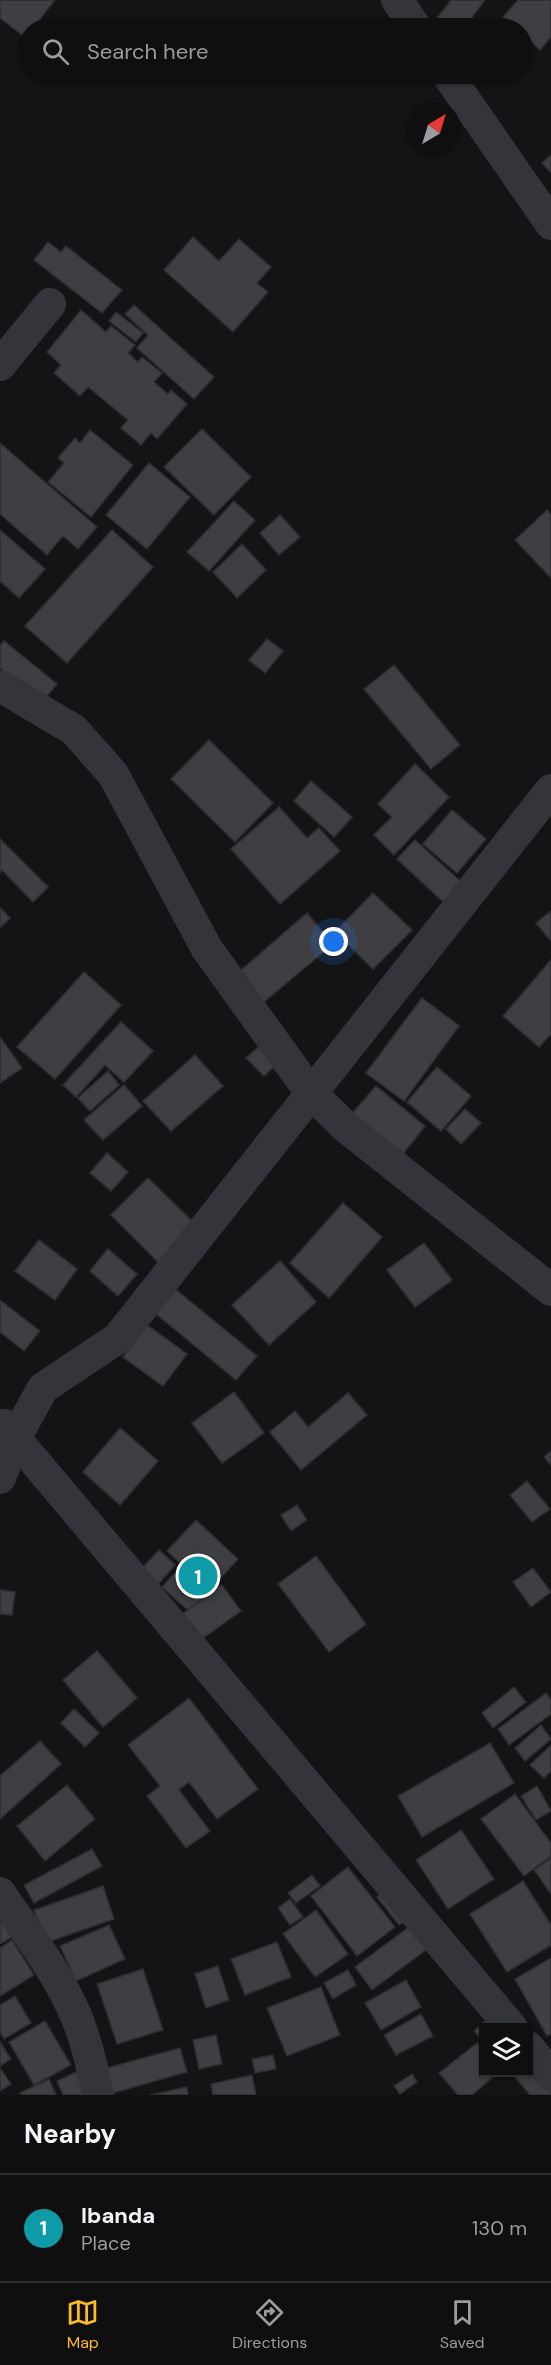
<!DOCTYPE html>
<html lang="en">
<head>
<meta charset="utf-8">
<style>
  body { margin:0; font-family:"DM Sans",sans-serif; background:#181819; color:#f1f3f6 }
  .controls { position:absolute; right:18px; bottom:18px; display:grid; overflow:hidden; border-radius:0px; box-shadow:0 2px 4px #0004 }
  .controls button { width:54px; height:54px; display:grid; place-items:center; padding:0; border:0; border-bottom:2px solid #2f2f30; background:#0f0f10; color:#f1f3f6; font:30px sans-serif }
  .compass { position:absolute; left:407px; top:102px; width:54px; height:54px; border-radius:50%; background:#0f0f10; box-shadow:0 2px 4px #0004; rotate:38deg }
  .you { position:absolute; left:334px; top:942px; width:21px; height:21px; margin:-15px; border:4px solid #fff; border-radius:50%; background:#1a73e8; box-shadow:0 0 0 9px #1a73e833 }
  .badge { display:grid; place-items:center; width:39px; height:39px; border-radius:50%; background:#ffbc22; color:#fff; font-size:20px; font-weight:700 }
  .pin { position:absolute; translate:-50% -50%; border:3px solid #fff; box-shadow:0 2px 6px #0006 }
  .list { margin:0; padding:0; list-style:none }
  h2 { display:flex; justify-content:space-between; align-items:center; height:78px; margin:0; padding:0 24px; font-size:26px }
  h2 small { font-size:20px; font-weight:400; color:#9b9c9f }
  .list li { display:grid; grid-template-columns:39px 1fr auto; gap:18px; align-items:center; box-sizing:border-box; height:108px; padding:0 24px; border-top:2px solid #2f2f30 }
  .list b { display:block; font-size:22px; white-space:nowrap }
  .list p { margin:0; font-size:20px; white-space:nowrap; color:#9b9c9f }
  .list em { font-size:20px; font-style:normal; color:#9b9c9f }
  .icon { flex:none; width:33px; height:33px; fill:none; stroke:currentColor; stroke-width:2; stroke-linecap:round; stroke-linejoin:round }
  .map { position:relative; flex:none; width:551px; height:2095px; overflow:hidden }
  .search { position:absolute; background:#0f0f10; box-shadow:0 2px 4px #0004; left:18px; right:18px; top:18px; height:66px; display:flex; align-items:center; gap:15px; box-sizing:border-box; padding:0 21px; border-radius:33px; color:#9b9c9f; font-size:22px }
  .sheet { height:186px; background:#0f0f10 }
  nav { display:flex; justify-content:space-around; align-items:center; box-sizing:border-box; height:84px; border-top:2px solid #2f2f30; background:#0f0f10; font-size:16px; color:#9b9c9f }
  nav a { display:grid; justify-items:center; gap:3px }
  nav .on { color:#ffbc22 }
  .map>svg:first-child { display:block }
</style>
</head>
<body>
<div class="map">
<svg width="551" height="2095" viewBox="0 0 551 2095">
  <rect width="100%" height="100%" fill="#141416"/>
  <g fill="#3e3e43" stroke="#2e2d32" stroke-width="1.5">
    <polygon points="0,0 55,0 33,28 28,28 26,38 0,18"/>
    <polygon points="451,0 485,0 464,28 452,28 437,18"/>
    <polygon points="518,0 551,0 551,37 540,50 522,34 522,28 516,28 503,17"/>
    <polygon points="551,155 551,173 542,163"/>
    <polygon points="193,237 219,261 239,239 271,267 257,283 268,292 233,332 164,270"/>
    <polygon points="48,242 61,252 66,246 122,290 102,313 34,260"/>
    <polygon points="134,305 214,377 194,399 137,348 148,335 125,314"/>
    <polygon points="81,310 106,332 111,326 135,345 128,353 138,362 142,357 162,373 154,382 168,394 171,390 187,404 157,439 151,433 141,445 121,428 128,420 88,387 80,396 54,373 61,365 47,352"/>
    <polygon points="116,312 143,333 136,342 109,321"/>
    <polygon points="202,429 251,477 214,515 164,467"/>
    <polygon points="90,430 133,465 91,517 48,482 64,463 58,458 75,438 80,443"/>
    <polygon points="0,443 97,527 78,549 63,536 47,555 0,514"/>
    <polygon points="149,463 190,497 147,549 106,515"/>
    <polygon points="234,501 255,520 209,571 187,552"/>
    <polygon points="547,510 551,515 551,578 515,540"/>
    <polygon points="280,515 300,537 279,555 260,533"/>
    <polygon points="0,530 45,569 19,598 0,581"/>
    <polygon points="0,530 45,569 19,598 0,581"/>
    <polygon points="112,530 153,567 67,663 25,626"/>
    <polygon points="112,530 153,567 67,663 25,626"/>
    <polygon points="242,544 266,570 237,598 213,572"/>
    <polygon points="267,639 283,651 265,673 249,660"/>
    <polygon points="267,639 283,651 265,673 249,660"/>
    <polygon points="4,641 57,684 42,702 0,668 0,646"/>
    <polygon points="4,641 57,684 42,702 0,668 0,646"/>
    <polygon points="394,665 460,745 431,769 364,689"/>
    <polygon points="209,740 273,803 235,842 171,779"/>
    <polygon points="209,740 273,803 235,842 171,779"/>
    <polygon points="415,764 449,797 394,855 374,835 392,817 378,804"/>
    <polygon points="415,764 449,797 394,855 374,835 392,817 378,804"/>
    <polygon points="311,781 352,817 334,837 294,801"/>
    <polygon points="311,781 352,817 334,837 294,801"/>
    <polygon points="279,807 307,838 319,828 340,851 280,904 231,849"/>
    <polygon points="279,807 307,838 319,828 340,851 280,904 231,849"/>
    <polygon points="452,810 486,839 457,873 423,844"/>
    <polygon points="452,810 486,839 457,873 423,844"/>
    <polygon points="0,839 48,887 33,902 2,870 0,873"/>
    <polygon points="0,839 48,887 33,902 2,870 0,873"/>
    <polygon points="415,840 470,890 452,910 397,859"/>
    <polygon points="415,840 470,890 452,910 397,859"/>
    <polygon points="373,893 412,930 373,969 335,932"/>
    <polygon points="373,893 412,930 373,969 335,932"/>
    <polygon points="0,908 10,918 0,928"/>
    <polygon points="0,908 10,918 0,928"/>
    <polygon points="551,911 551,941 536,923"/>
    <polygon points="551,911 551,941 536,923"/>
    <polygon points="307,913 333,944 264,1002 239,972"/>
    <polygon points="307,913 333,944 264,1002 239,972"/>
    <polygon points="551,960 551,1034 539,1047 503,1016"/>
    <polygon points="551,960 551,1034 539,1047 503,1016"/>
    <polygon points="84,972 121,1005 55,1079 17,1047"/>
    <polygon points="84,972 121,1005 55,1079 17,1047"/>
    <polygon points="422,998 459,1026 404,1101 366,1073"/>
    <polygon points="422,998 459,1026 404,1101 366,1073"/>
    <polygon points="121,1022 153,1051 124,1082 105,1065 76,1097 63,1085"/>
    <polygon points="121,1022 153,1051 124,1082 105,1065 76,1097 63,1085"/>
    <polygon points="0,1037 22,1068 0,1083"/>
    <polygon points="0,1037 22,1068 0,1083"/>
    <polygon points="262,1044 279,1062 264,1076 246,1058"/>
    <polygon points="262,1044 279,1062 264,1076 246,1058"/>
    <polygon points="195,1055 223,1086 171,1131 143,1101"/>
    <polygon points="195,1055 223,1086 171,1131 143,1101"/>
    <polygon points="437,1067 471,1096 441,1131 407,1102"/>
    <polygon points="437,1067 471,1096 441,1131 407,1102"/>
    <polygon points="108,1071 119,1085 90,1111 78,1098"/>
    <polygon points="108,1071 119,1085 90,1111 78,1098"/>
    <polygon points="124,1085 142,1106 103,1140 84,1120"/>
    <polygon points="124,1085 142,1106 103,1140 84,1120"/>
    <polygon points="376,1086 425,1126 402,1155 352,1114"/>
    <polygon points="376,1086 425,1126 402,1155 352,1114"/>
    <polygon points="465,1109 481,1123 461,1144 446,1129"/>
    <polygon points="465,1109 481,1123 461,1144 446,1129"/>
    <polygon points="107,1153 128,1172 111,1191 90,1173"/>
    <polygon points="107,1153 128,1172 111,1191 90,1173"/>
    <polygon points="148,1178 196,1225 159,1263 111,1215"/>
    <polygon points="148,1178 196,1225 159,1263 111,1215"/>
    <polygon points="343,1203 382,1237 329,1298 290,1263"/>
    <polygon points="343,1203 382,1237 329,1298 290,1263"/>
    <polygon points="39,1240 77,1269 55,1300 15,1271"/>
    <polygon points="39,1240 77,1269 55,1300 15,1271"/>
    <polygon points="424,1243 452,1280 415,1307 387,1270"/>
    <polygon points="424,1243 452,1280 415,1307 387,1270"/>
    <polygon points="108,1249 137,1274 118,1296 90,1271"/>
    <polygon points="108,1249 137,1274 118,1296 90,1271"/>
    <polygon points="280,1261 316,1302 269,1345 232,1305"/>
    <polygon points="280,1261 316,1302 269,1345 232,1305"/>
    <polygon points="175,1289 257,1356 236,1380 155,1313"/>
    <polygon points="175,1289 257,1356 236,1380 155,1313"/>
    <polygon points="0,1300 40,1331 24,1351 0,1332"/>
    <polygon points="147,1325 187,1354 163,1386 123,1357"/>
    <polygon points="147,1325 187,1354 163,1386 123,1357"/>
    <polygon points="234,1392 264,1433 222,1463 192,1423"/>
    <polygon points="234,1392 264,1433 222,1463 192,1423"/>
    <polygon points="348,1393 367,1415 301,1470 270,1432 295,1411 308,1427"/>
    <polygon points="348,1393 367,1415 301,1470 270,1432 295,1411 308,1427"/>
    <polygon points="120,1428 158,1461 120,1505 83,1472"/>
    <polygon points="120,1428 158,1461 120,1505 83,1472"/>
    <polygon points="551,1451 551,1465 544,1457"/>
    <polygon points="527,1481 550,1509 532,1522 510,1495"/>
    <polygon points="297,1505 307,1520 291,1531 281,1515"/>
    <polygon points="196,1520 238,1559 190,1612 162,1587 182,1565 167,1551"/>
    <polygon points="159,1550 175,1565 152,1591 135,1576"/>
    <polygon points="159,1550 175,1565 152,1591 135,1576"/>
    <polygon points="316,1556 366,1624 329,1652 278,1584"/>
    <polygon points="533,1568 551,1592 531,1607 513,1582"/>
    <polygon points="222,1585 241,1611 199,1641 181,1615"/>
    <polygon points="0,1590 15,1592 12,1615 0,1614"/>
    <polygon points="0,1590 15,1592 12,1615 0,1614"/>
    <polygon points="97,1651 137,1698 103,1727 63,1680"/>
    <polygon points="97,1651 137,1698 103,1727 63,1680"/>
    <polygon points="514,1687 526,1702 493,1728 482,1713"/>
    <polygon points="546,1693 551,1700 551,1714 509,1745 498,1729"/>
    <polygon points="189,1698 258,1789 217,1819 189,1782 179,1790 210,1831 186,1848 147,1796 160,1786 128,1745"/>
    <polygon points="74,1709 99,1733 85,1747 61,1723"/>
    <polygon points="74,1709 99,1733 85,1747 61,1723"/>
    <polygon points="541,1725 551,1739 525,1761 515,1748"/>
    <polygon points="40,1741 61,1764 0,1819 0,1776"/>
    <polygon points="40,1741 61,1764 0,1819 0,1776"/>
    <polygon points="490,1743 514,1783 422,1837 398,1796"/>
    <polygon points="551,1745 551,1771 544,1778 530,1765"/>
    <polygon points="67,1785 95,1819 45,1861 17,1826"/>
    <polygon points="537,1786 551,1811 536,1820 521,1796"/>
    <polygon points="515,1794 551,1843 551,1856 524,1876 481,1819"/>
    <polygon points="461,1830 494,1879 448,1909 416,1860"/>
    <polygon points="92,1849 102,1866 34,1903 24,1885"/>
    <polygon points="551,1858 551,1894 534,1870"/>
    <polygon points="348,1867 395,1927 357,1956 311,1896"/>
    <polygon points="312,1875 320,1886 296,1903 288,1893"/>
    <polygon points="523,1881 551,1925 551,1945 507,1972 470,1914"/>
    <polygon points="103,1886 114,1919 45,1943 34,1910"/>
    <polygon points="390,1886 413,1915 399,1925 377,1897"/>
    <polygon points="290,1899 303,1917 290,1925 278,1908"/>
    <polygon points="316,1910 348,1954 315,1977 283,1934"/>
    <polygon points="0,1921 18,1934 0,1944"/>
    <polygon points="417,1921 434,1944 372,1990 355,1967"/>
    <polygon points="109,1925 125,1959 76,1981 60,1946"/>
    <polygon points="12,1940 34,1975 0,1996 0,1948"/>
    <polygon points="277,1942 291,1977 245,1995 231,1959"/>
    <polygon points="551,1958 551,2034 547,2036 515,1979"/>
    <polygon points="218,1966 229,2000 206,2008 195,1974"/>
    <polygon points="143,1969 163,2030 117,2044 97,1984"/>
    <polygon points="348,1970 356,1985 333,1999 324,1983"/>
    <polygon points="406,1980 421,2007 381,2030 365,2003"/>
    <polygon points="321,1987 340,2035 287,2056 267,2008"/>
    <polygon points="15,1996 31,2023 4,2039 0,2032 0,2005"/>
    <polygon points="421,2014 433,2036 396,2055 384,2035"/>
    <polygon points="492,2015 503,2028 484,2028 484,2041 474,2031"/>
    <polygon points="45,2021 71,2065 34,2085 9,2042"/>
    <polygon points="216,2035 222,2064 199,2069 193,2040"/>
    <polygon points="0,2042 11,2059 0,2066"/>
    <polygon points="477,2043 484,2050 484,2072 499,2072 472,2095 458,2095 439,2073"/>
    <polygon points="180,2048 187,2072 113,2093 107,2068"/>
    <polygon points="273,2055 276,2069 255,2073 252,2059"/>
    <polygon points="528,2057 551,2082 551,2095 530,2095 511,2072 528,2072"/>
    <polygon points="0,2068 11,2084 0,2091"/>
    <polygon points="76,2072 86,2095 63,2095 57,2081"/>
    <polygon points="412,2074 417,2082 400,2094 394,2086"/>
    <polygon points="252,2075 256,2095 213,2095 211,2084"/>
    <polygon points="49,2079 56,2095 21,2095 20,2093"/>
    <polygon points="187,2087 188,2095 150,2095"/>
  </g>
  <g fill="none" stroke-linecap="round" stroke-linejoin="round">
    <g stroke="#34353b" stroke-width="32">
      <polyline points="397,0 416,28"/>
      <polyline points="447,74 551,224"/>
      <polyline points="0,365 50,304"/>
      <polyline points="0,686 74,730 113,774 207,949 311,1093 347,1128 551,1290"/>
      <polyline points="4,1425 512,2028"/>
      <polyline points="0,1478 15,1438 43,1388 118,1338 551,790"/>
      <path d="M0,1893C25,1930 53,1966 72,2007C85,2034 92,2066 98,2095"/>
      <polyline points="528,2047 551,2075"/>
    </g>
  </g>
</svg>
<div class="controls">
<button><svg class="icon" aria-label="layers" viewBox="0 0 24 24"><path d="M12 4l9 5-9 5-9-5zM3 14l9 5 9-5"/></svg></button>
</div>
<svg class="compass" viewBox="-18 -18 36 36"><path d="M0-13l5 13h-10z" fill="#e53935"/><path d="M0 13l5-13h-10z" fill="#9b9c9f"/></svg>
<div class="you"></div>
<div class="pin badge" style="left:198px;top:1576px;background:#0f9aa8">1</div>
<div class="search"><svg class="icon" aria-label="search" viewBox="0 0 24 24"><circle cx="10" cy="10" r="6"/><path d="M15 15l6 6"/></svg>Search here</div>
</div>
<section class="sheet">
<h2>Nearby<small></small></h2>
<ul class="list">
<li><span class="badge" style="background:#0f9aa8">1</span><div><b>Ibanda</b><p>Place</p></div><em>130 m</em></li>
</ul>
</section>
<nav>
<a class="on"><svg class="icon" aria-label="map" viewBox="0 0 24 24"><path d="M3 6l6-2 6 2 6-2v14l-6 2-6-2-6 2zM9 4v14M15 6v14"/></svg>Map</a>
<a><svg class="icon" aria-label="directions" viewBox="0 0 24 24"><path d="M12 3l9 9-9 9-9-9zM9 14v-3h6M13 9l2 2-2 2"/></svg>Directions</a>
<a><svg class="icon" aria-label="saved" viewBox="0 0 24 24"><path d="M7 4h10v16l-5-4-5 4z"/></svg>Saved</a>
</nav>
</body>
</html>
